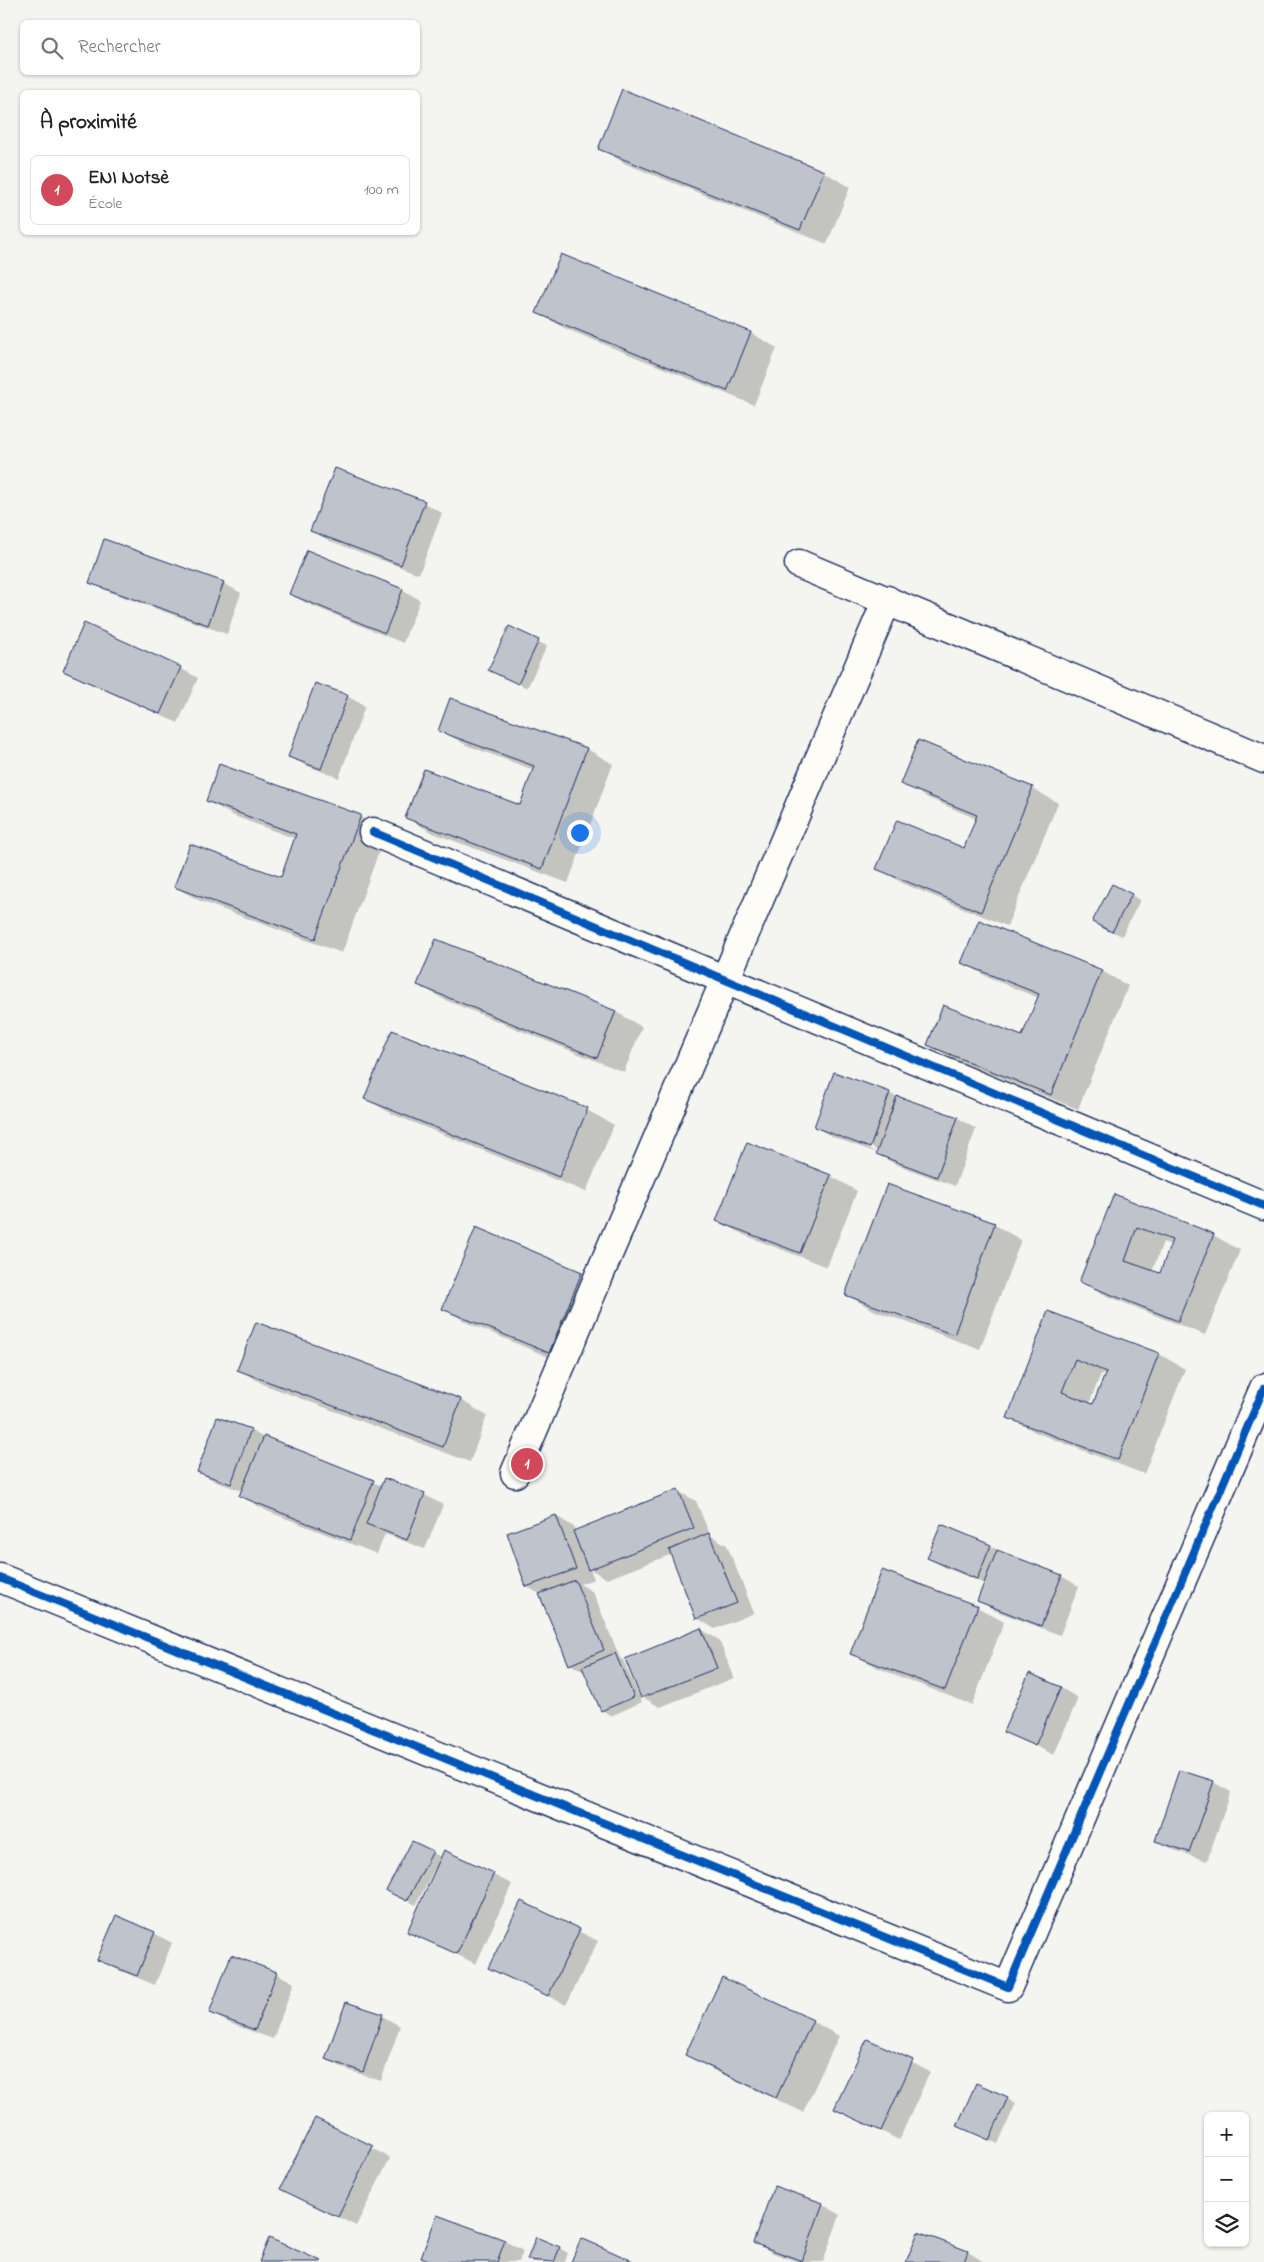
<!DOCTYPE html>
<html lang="fr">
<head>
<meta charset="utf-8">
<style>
  body { margin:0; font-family:"Indie Flower",sans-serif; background:#f2f2f2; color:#202124 }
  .controls { position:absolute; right:15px; bottom:15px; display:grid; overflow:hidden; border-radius:8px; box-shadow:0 1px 4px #0004 }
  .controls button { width:45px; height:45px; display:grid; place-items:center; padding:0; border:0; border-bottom:1px solid #e0e0e0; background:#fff; color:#202124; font:25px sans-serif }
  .you { position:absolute; left:579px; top:832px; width:18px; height:18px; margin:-12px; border:4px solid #fff; border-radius:50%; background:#1a73e8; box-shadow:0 0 0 8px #1a73e833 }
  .badge { display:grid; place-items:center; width:32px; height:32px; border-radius:50%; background:#d1495b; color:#fff; font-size:16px; font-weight:700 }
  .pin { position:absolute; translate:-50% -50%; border:2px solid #fff; box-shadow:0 1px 5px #0006 }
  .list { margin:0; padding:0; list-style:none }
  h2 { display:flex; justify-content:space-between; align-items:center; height:65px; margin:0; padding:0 20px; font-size:21px }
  h2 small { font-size:16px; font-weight:400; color:#757577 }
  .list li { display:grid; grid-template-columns:32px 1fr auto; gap:15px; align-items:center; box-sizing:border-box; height:70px; margin:0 10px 10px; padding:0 10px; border:1px solid #e0e0e0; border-radius:8px }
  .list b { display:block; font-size:19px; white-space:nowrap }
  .list p { margin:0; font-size:16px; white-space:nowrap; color:#757577 }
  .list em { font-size:16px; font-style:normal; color:#757577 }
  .icon { flex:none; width:28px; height:28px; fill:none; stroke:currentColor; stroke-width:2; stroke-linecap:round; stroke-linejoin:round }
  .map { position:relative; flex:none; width:1264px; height:2262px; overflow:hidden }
  .search { position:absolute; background:#fff; box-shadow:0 1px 4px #0004; left:20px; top:20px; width:400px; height:55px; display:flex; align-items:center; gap:12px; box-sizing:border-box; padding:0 18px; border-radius:8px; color:#757577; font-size:19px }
  .panel { position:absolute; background:#fff; box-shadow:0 1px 4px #0004; left:20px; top:90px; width:400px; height:145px; border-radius:8px }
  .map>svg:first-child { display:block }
</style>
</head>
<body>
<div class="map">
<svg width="1264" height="2262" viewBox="0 0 1264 2262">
  <rect width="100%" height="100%" fill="#f4f4f1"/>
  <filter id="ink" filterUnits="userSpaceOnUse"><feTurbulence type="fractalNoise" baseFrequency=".02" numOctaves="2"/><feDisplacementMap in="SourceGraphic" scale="10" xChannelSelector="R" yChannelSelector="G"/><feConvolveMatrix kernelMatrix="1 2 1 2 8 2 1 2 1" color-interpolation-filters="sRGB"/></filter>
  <g filter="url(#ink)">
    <g fill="#0003" fill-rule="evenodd">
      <polygon points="622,91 824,172 850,187 827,244 626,164 599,148"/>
      <polygon points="562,255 751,333 777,348 754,405 564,328 538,313"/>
      <polygon points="424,503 442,513 419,574 330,541 312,531"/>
      <polygon points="91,582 223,583 241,593 227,634 109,592"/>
      <polygon points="403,590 420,600 403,643 308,604 290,594"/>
      <polygon points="510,628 547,646 527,688 499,674"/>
      <polygon points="180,668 198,678 178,723 82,680 65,670"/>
      <polygon points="347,696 365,706 339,778 307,766 289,756"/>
      <polygon points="440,730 587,749 613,764 568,883 433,833 407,818 521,807 534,770 466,745"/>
      <polygon points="902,783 1032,788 1058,803 1007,926 904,884 878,868 964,850 977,819 928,798"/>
      <polygon points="207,801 360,817 386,832 342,953 202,902 175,887 282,879 296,839 234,816"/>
      <polygon points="1112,885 1140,900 1122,936 1102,927"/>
      <polygon points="979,921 1102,971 1128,986 1078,1109 955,1060 929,1045 1023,1038 1039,998 989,978 963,962"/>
      <polygon points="437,940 616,1012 642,1027 624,1072 445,1000 419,985"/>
      <polygon points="889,1093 898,1098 958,1118 976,1129 955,1186 895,1164 877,1154 878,1151 866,1143 864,1146 877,1153 833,1137 815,1127"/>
      <polygon points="365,1098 587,1110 614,1125 586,1192 392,1114"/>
      <polygon points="831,1176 857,1191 827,1267 744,1235 718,1220"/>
      <polygon points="888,1185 995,1225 1021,1240 980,1349 873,1310 847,1295"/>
      <path d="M1115,1196L1213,1235L1240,1250L1205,1335L1107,1296L1080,1281ZM1163,1242L1172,1245L1161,1274L1152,1272Z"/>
      <polygon points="477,1229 582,1273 608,1288 575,1368 470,1324 444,1309"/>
      <path d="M1049,1312L1159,1354L1185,1369L1144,1474L1035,1432L1009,1417ZM1101,1374L1106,1375L1094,1406L1089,1404Z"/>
      <polygon points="256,1324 461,1400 487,1416 470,1462 265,1385 239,1370"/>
      <polygon points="250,1430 264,1438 382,1486 384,1479 425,1495 443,1505 425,1549 385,1534 377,1554 267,1511 241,1496 243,1491 216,1482 198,1471"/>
      <polygon points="678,1491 696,1501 710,1535 727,1545 754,1613 715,1629 697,1618 672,1554 607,1579 590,1569 594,1579 580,1584 593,1592 620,1658 623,1660 642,1702 611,1716 602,1710 586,1673 570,1664 540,1594 527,1587 508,1534 556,1516 574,1527 575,1531"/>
      <polygon points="941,1526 991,1546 1005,1554 1061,1576 1079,1586 1060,1635 996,1611 978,1600 985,1584 946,1568 928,1558"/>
      <polygon points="977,1607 1004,1622 972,1705 878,1668 852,1653"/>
      <polygon points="701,1629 719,1640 734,1678 660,1707 639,1695"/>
      <polygon points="1061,1688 1078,1698 1054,1755 1005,1731"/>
      <polygon points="1213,1782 1231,1792 1207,1861 1174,1850 1157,1840"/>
      <polygon points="432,1852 442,1858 445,1852 512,1884 476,1964 409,1931 437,1869 435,1868 416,1905 396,1895"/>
      <polygon points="521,1902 598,1941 566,2005 490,1967"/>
      <polygon points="154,1933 172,1943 155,1985 116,1969 98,1959"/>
      <polygon points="276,1973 294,1983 273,2039 229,2023 211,2013"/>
      <polygon points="382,2016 400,2026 381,2081 345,2069 327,2059"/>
      <polygon points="812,2021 839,2036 803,2112 713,2070 687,2055"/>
      <polygon points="868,2040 930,2072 899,2140 835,2109"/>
      <polygon points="977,2085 1016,2103 998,2144 959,2126"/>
      <polygon points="372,2148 390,2158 356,2226 282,2189"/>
      <polygon points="775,2187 823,2204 840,2215 823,2262 798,2262 773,2253 755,2243"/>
      <polygon points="438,2217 505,2241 523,2251 519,2262 432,2262 423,2257"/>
      <polygon points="919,2233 968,2252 984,2262 908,2262"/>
      <polygon points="559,2248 568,2253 565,2262 533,2262 528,2260"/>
    </g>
    <g fill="#bfc3cc" stroke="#1b2f5e" fill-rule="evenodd">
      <polygon points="622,89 824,171 800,230 598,149"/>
      <polygon points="561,254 751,332 727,391 536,313"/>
      <polygon points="335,468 425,501 401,565 310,531"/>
      <polygon points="104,539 224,582 208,625 89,583"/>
      <polygon points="307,550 403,589 385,633 289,594"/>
      <polygon points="84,623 181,667 160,714 63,671"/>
      <polygon points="509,626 539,640 518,684 488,670"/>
      <polygon points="315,683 348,695 321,769 288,757"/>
      <polygon points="450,698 587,748 542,869 405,818 424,769 520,805 534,766 438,731"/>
      <polygon points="918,740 1033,787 981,912 876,869 897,820 964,848 977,815 900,784"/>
      <polygon points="219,764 361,815 315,939 174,887 190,844 281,877 296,834 206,801"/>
      <polygon points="1112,884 1132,894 1112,932 1092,922"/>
      <polygon points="979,920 1102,970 1051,1095 927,1045 943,1005 1022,1036 1039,994 961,963"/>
      <polygon points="436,939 616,1011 597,1058 417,985"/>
      <polygon points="392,1030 588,1108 559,1177 364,1099"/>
      <polygon points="834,1072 890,1092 870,1148 814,1127"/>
      <polygon points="897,1096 958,1117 937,1177 876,1154"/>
      <polygon points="747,1142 831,1175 800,1253 716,1221"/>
      <polygon points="887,1184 995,1223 954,1335 845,1295"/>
      <path d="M1114,1194L1214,1234L1178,1321L1079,1282ZM1137,1227L1172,1240L1160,1273L1125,1261Z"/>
      <polygon points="476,1227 582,1272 549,1353 442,1309"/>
      <path d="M1048,1311L1159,1353L1118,1460L1007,1418ZM1075,1359L1106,1372L1093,1404L1062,1392Z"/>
      <polygon points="256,1322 461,1399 443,1447 237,1370"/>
      <polygon points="217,1417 251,1429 231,1484 197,1472"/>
      <polygon points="264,1436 374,1480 350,1540 239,1496"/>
      <polygon points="384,1478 425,1493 407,1540 366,1524"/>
      <polygon points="678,1489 694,1528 588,1570 573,1531"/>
      <polygon points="556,1515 576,1569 526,1587 507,1533"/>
      <polygon points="941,1524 991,1545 977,1579 927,1558"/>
      <polygon points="709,1533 737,1603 696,1619 669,1550"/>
      <polygon points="997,1550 1062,1575 1041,1626 977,1601"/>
      <polygon points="882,1570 978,1606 945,1690 850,1654"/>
      <polygon points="575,1580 604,1650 569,1665 539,1594"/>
      <polygon points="701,1628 717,1668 641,1698 625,1659"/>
      <polygon points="615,1653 634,1697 601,1711 582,1667"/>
      <polygon points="1029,1673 1061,1687 1035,1746 1003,1732"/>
      <polygon points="1179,1770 1214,1781 1189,1852 1155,1841"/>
      <polygon points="412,1841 433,1851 407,1901 386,1891"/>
      <polygon points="444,1850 494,1873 457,1954 407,1932"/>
      <polygon points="521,1901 580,1929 548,1996 488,1968"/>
      <polygon points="116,1915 155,1932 137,1976 97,1960"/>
      <polygon points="231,1955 277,1972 255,2030 209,2013"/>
      <polygon points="722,1977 813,2020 776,2098 685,2055"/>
      <polygon points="346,2002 383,2014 363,2072 325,2059"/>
      <polygon points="867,2039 913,2060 881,2131 834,2109"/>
      <polygon points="976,2083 1008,2097 989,2140 957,2126"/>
      <polygon points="315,2118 373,2146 338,2217 280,2189"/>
      <polygon points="774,2186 823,2203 802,2261 753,2243"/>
      <polygon points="437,2215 505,2240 497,2262 434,2262 421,2257"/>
      <polygon points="918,2232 968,2251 964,2262 906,2262"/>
      <polygon points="536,2237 560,2247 554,2262 527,2260"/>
      <polygon points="269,2238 321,2261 321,2262 259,2262"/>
      <polygon points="581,2238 635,2262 571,2262"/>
    </g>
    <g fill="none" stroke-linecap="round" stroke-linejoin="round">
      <defs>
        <g id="minor">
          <polyline points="799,564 1264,759"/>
          <polyline points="373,832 1264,1206"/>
          <polyline points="515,1473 887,600"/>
          <polyline points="0,1578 1008,1987 1264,1388"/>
        </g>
      </defs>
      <use href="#minor" stroke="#1b2f5e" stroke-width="31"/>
      <use href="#minor" stroke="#fdfcf7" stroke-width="28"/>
      <defs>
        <g id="cycleway">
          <polyline points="373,832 1264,1206"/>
          <polyline points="0,1578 1008,1987 1264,1388"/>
        </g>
      </defs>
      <use href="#cycleway" stroke="#fdfcf7" stroke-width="11"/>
      <use href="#cycleway" stroke="#0057b8" stroke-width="8"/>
    </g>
  </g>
</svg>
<div class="controls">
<button>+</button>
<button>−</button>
<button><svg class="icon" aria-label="layers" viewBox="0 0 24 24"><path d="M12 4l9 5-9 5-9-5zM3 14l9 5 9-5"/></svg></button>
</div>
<div class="you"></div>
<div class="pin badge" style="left:527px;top:1464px">1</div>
<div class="search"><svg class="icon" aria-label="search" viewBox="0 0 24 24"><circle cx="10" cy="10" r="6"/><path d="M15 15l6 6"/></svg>Rechercher</div>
<section class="panel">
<h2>À proximité<small></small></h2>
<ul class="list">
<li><span class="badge">1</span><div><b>ENI Notsè</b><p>École</p></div><em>100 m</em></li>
</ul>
</section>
</div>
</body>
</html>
